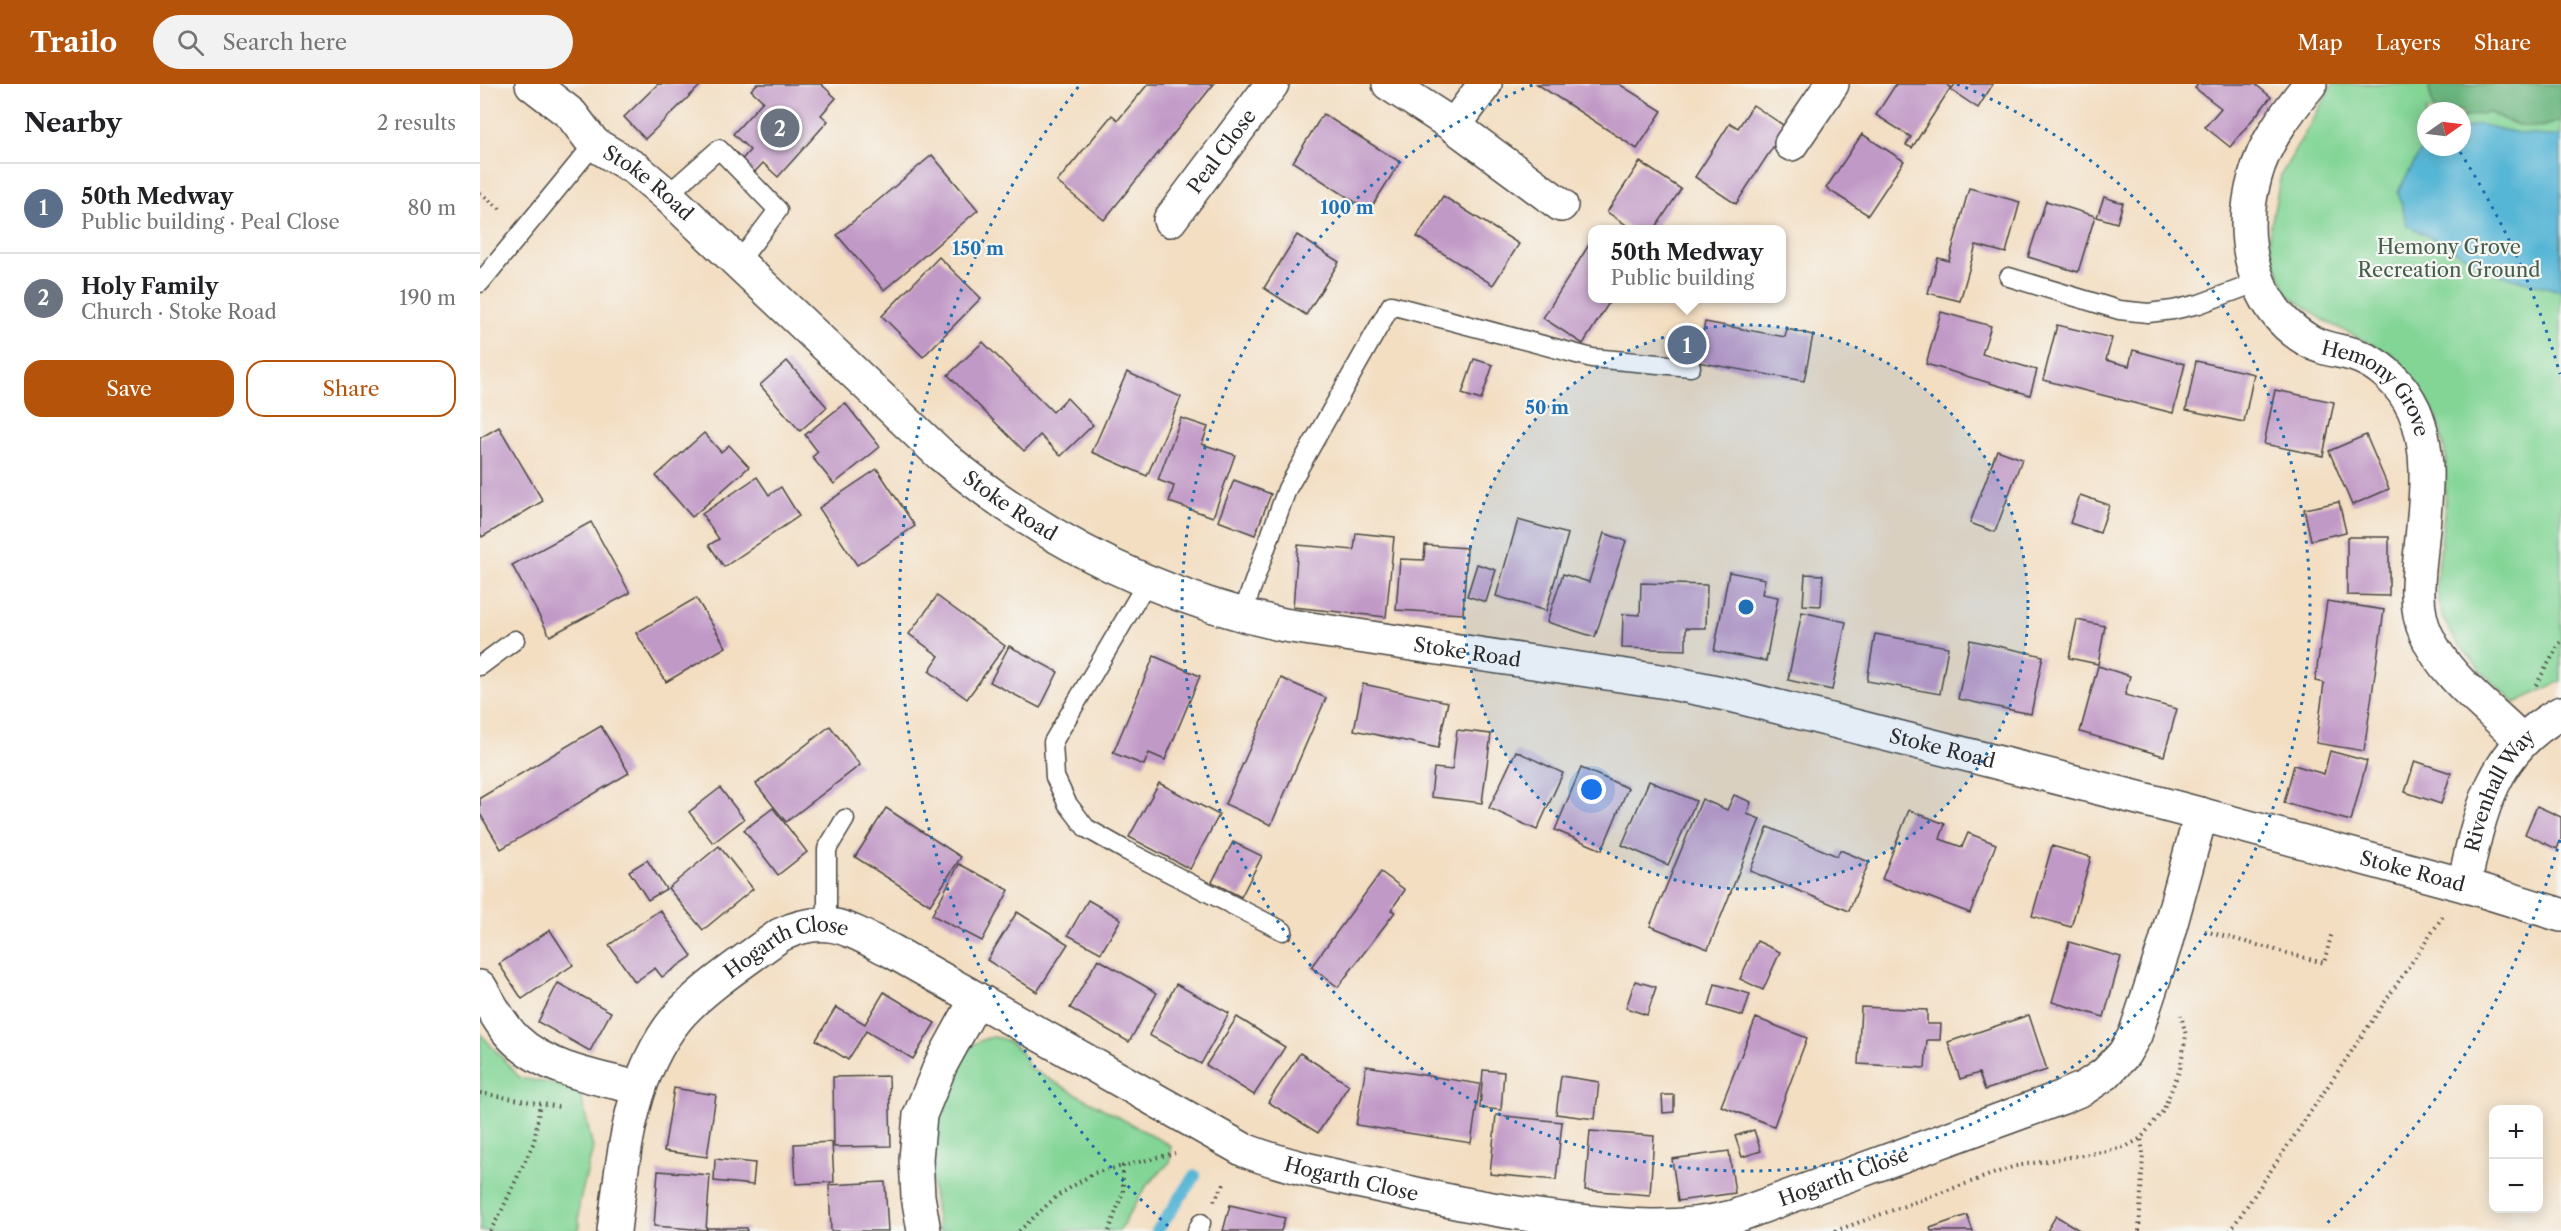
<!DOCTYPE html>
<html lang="en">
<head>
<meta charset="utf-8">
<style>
  body { margin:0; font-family:"Libre Caslon Text",serif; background:#f2f2f2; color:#202124 }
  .controls { position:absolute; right:18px; bottom:18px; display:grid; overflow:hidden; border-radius:12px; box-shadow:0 3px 15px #0003 }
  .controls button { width:54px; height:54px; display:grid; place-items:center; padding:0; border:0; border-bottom:2px solid #e0e0e0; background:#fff; color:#202124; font:30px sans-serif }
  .compass { position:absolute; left:1937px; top:18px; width:54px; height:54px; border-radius:50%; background:#fff; box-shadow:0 3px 15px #0003; rotate:76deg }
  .you { position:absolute; left:1112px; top:706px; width:21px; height:21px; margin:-15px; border:4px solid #fff; border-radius:50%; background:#1a73e8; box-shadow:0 0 0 9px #1a73e833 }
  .badge { display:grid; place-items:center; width:39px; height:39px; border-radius:50%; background:#b45309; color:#fff; font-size:20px; font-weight:700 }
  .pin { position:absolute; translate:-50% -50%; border:3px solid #fff; box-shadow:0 2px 6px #0006 }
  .popup { position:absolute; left:1108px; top:141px; width:198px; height:78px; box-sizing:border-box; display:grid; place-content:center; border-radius:12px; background:#fff; filter:drop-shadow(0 2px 4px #0005); font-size:20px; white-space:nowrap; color:#757577 }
  .popup b { font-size:22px; color:#202124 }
  .popup::after { content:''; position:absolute; left:50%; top:100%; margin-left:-12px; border:12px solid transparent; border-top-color:#fff }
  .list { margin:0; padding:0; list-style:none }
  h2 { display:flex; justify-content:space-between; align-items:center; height:78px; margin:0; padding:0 24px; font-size:26px }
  h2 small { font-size:20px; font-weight:400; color:#757577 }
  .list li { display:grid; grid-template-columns:39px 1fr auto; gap:18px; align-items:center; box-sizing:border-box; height:90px; padding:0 24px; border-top:2px solid #e0e0e0 }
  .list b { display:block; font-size:22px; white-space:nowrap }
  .list p { margin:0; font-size:20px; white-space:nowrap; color:#757577 }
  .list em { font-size:20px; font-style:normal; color:#757577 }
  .actions { display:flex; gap:12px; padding:18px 24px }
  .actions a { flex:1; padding:14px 0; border:2px solid #b45309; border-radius:18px; text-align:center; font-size:21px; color:#b45309 }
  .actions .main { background:#b45309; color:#fff }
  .icon { flex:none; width:33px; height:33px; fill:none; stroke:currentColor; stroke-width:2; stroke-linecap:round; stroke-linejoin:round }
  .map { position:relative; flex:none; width:2081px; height:1147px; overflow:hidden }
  header { display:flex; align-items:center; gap:36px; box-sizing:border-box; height:84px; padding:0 30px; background:#b45309; color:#fff }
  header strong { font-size:28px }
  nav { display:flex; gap:33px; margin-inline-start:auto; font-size:21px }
  .search { width:420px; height:54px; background:#f2f2f2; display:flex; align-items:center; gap:15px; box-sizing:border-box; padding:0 21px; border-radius:33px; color:#757577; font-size:22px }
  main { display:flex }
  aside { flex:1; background:#fff }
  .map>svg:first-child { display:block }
</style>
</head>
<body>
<header>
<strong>Trailo</strong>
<div class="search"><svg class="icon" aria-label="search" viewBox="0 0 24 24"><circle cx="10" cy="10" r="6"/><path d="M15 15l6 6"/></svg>Search here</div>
<nav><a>Map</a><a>Layers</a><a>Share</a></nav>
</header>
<main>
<aside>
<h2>Nearby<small>2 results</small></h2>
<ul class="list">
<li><span class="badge" style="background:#5c6f8a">1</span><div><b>50th Medway</b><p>Public building · Peal Close</p></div><em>80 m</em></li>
<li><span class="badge" style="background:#6b7280">2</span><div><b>Holy Family</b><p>Church · Stoke Road</p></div><em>190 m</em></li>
</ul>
<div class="actions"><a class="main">Save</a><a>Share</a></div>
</aside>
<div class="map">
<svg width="2081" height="1147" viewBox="0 0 2081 1147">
  <rect width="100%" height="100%" fill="#f6f6f2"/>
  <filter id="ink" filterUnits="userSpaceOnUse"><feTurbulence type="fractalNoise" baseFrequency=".0167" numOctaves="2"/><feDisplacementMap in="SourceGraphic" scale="12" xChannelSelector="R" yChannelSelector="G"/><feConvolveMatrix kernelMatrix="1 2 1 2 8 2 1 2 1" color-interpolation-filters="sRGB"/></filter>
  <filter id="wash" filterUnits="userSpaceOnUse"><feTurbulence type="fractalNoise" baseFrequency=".008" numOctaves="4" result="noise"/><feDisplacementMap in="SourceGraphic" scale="24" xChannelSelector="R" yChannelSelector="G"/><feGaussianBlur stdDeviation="1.35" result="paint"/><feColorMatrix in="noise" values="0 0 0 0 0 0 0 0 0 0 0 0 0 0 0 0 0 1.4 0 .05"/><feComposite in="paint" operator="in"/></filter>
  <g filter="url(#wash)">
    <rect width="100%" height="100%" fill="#f3dec2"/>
    <g fill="#83d596" stroke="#578060" stroke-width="1.5" fill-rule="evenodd">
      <path d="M1853,0H2081V597L2035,619L2004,590L1974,554L1962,533L1956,503L1965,422L1966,374L1957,333L1934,295L1913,271L1845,237L1807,210L1792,171L1789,151L1801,91ZM1946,27H1982V63H1946Z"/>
      <polygon points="0,949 40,994 99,1004 113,1064 99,1120 99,1147 0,1147"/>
      <path d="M514,953C534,956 542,967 549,984L691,1062L690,1078L667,1101L639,1147H459C453,1112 446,1070 455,1035C458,1021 467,1006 473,992C482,972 490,956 514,953Z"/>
    </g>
    <path fill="#6ab67f" stroke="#4a7055" stroke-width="1.5" d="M1950,0H2081V36C2053,50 2034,41 2008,28L1982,34V27H1954L1949,5Z"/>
    <path fill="#57b6d5" stroke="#417080" stroke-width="1.5" d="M1999,40C2026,47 2053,53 2081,52V207L2021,191L1927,141L1918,107L1946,58V63H1982V45Z"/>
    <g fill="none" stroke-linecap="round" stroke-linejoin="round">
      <polyline stroke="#57b6d5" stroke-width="12" points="677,1147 715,1092"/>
    </g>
    <g id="blocks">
      <g fill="#c199c6">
        <polygon points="178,0 222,0 165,55 144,33"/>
        <polygon points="277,0 341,0 356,14 341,31 348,37 298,93 283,79 272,91 259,79 270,66 253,50 283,17 271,6"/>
        <polygon points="668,0 734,0 624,136 577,98 632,31 638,36"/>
        <polygon points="1057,0 1139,0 1182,27 1157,65"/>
        <polygon points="1416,0 1466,0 1471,3 1432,64 1426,61 1431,53 1396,31"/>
        <polygon points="1475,0 1513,0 1498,24 1471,6"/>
        <polygon points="1718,0 1775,0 1791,13 1750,63 1725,43 1741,24 1715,4"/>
        <polygon points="1273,21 1306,43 1256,120 1215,93 1250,39 1258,44"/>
        <polygon points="843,30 920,78 889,127 813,78"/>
        <polygon points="1382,50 1424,77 1388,131 1346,104"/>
        <polygon points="452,71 498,126 404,206 357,151"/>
        <polygon points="1160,78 1201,105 1174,146 1154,146 1127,128"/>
        <polygon points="1489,104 1540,118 1526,169 1496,161 1480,217 1448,209 1458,174 1469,177"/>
        <polygon points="963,112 1039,160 1013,201 937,153"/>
        <polygon points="1624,113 1643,119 1637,139 1617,133"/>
        <polygon points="1566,117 1615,132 1598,188 1548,173"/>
        <polygon points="817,151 859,178 826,231 784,204"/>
        <polygon points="1110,159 1112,161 1112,214 1132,214 1103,260 1063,234"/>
        <polygon points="459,173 501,214 443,273 402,232"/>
        <polygon points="1461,228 1511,242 1502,270 1557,286 1550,311 1446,280"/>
        <polygon points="1225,238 1305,253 1307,245 1333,251 1324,297 1217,278"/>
        <polygon points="1577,241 1632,254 1626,276 1649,282 1653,266 1705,280 1693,329 1563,296"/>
        <polygon points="503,258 573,328 587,314 613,341 581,372 560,351 544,367 468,291"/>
        <polygon points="994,275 1013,281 1001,316 982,310"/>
        <polygon points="307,277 347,323 320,347 280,301"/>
        <polygon points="1716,277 1774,290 1764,338 1706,326"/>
        <polygon points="647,288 701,313 667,392 612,368"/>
        <polygon points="1795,306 1854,318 1843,372 1784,360"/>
        <polygon points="365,319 400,363 354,400 332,373 338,368 325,351"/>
        <polygon points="701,334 728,343 722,360 755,371 733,433 689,418 694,402 678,396"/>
        <polygon points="19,343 63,417 2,453 0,449 0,354"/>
        <polygon points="224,349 241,368 249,361 269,383 212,433 176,392"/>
        <polygon points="1886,351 1909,405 1872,421 1849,367"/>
        <polygon points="1517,366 1542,375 1515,448 1490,439"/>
        <polygon points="397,385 435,442 377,481 339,424"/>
        <polygon points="277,393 289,411 301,403 319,432 244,483 229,461 239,455 222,430"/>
        <polygon points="754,396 791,410 775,451 738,437"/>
        <polygon points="1600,411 1629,421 1620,449 1590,439"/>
        <polygon points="1859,418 1866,448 1831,456 1824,425"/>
        <polygon points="1038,436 1088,450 1066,527 1016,512"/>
        <polygon points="111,438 150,509 70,552 32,481"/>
        <polygon points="876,449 914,453 906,533 813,523 818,461 874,466"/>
        <polygon points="1124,449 1146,457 1115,553 1067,538 1083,490 1109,498"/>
        <polygon points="1867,453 1909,453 1909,512 1867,511"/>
        <polygon points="945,461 987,464 983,530 916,526 920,475 944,476"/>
        <polygon points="997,480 1016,486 1006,518 987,512"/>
        <polygon points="1249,488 1285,495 1282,510 1298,513 1286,577 1234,567"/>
        <polygon points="1325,490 1343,491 1341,522 1323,521"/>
        <polygon points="1161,499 1227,501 1226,544 1206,544 1206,566 1142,564 1143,530 1160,531"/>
        <polygon points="457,512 525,562 487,615 449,587 459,572 429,550"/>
        <polygon points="216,514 246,563 186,598 156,549"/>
        <polygon points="1847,517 1904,526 1884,667 1836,659 1844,599 1835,597"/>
        <polygon points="1322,528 1366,538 1352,606 1308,596"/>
        <polygon points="1597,536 1625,542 1618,580 1589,574"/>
        <polygon points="1395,550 1468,563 1460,610 1387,597"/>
        <polygon points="1490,556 1563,572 1551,630 1478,615"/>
        <polygon points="529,562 578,588 560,624 510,598"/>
        <polygon points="674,572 720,592 685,676 669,669 664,681 633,669"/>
        <polygon points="1618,582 1650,592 1645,611 1697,625 1684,672 1600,648"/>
        <polygon points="801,594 846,614 791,741 745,720"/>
        <polygon points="883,600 968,618 958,664 874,646"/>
        <polygon points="121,642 149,689 21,765 0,730 0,714"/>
        <polygon points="350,642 380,681 306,738 276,700"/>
        <polygon points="977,646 1011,650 1002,719 951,713 954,684 972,686"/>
        <polygon points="1036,667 1083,689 1057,746 1009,724"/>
        <polygon points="1850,667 1887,677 1871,737 1804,719 1814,681 1844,690"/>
        <polygon points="1935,677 1971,689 1961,720 1925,708"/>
        <polygon points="1101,684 1148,704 1122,766 1075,746"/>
        <polygon points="1169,697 1216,717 1188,781 1142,761"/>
        <polygon points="679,699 739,731 710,785 649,753"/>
        <polygon points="240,704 264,735 233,759 209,728"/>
        <polygon points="1254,711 1271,718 1267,730 1280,735 1228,865 1170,842 1222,715 1247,726"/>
        <polygon points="2057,722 2081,733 2081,755 2077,765 2045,750"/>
        <polygon points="293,724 327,768 298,791 264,746"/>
        <polygon points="406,724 481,773 450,821 375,773"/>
        <polygon points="1429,726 1465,740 1460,755 1482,763 1488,749 1516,760 1490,829 1402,795"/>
        <polygon points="1288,743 1357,772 1360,766 1389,778 1369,827 1270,787"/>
        <polygon points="753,758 782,772 761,813 732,798"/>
        <polygon points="239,762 273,805 223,846 188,804"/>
        <polygon points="1572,762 1611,773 1591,843 1552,832"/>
        <polygon points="167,776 186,805 168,816 149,787"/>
        <polygon points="479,780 529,806 502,857 452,831"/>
        <polygon points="901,788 925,806 911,826 915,828 858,903 831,883"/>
        <polygon points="608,816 641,835 621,869 588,851"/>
        <polygon points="180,826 212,872 182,893 175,884 155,898 129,861"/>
        <polygon points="537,828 588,860 557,908 507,876"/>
        <polygon points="70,846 93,881 42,915 19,880"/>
        <polygon points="1277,857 1300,868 1283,906 1260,895"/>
        <polygon points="1589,858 1641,873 1624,933 1572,918"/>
        <polygon points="618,875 677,909 649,958 590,924"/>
        <polygon points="1155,897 1176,903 1167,931 1146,924"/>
        <polygon points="78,899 131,928 110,967 58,938"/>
        <polygon points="696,900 749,929 721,980 669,951"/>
        <polygon points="1235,900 1270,910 1263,932 1229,922"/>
        <polygon points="404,908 455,939 433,975 386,947 368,976 336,956 356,923 385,940"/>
        <polygon points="1381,923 1447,926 1447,940 1461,940 1460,956 1447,956 1445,984 1378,980"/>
        <polygon points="1549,931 1567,986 1505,1006 1499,989 1480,995 1468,958"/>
        <polygon points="757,933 805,963 774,1011 726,981"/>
        <polygon points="1276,934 1327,954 1294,1042 1241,1022"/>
        <polygon points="820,969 869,1001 838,1049 788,1018"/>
        <polygon points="886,982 1000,1000 991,1059 876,1041"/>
        <polygon points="1003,986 1024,988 1021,1026 1000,1024"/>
        <polygon points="409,992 411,1062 354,1063 353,993"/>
        <polygon points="1081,992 1119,998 1115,1035 1076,1030"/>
        <polygon points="194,1004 236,1011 227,1073 184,1067"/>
        <polygon points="1182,1011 1194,1011 1194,1028 1183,1029"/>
        <polygon points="1016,1031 1082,1038 1076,1096 1010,1090"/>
        <polygon points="1274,1046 1281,1067 1262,1073 1255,1052"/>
        <polygon points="1110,1047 1174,1052 1170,1111 1105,1106"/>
        <polygon points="352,1058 354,1098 316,1100 314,1060"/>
        <polygon points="1249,1067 1255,1109 1198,1117 1192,1075"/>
        <polygon points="235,1075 275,1079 273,1101 234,1097"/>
        <polygon points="178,1087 230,1091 226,1146 174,1142"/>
        <polygon points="405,1098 408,1147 351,1147 349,1101"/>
        <polygon points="750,1121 805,1134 801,1147 743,1147"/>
        <polygon points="1487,1131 1493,1147 1451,1147 1450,1144"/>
        <polygon points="1576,1132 1601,1147 1567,1147"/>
        <rect x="227" y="1144" width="40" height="3"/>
      </g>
    </g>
  </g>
  <g filter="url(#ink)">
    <use href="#blocks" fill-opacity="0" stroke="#494642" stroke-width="1.5"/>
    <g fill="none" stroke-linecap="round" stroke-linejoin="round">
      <defs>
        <g id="service">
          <polyline points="187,111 239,65 298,126 259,178"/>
          <polyline points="1529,193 1639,226 1668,229 1693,226 1719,220 1779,198"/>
          <polyline points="0,199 114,60"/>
          <polyline points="667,498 573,658 575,693 587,719 606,744 645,766 803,847"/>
          <polyline points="762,531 807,405 911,221 1112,274 1211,283"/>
          <polyline points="0,582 35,556"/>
          <polyline points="347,839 347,765 365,735"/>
          <polyline points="717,1147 721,1139"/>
        </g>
        <g id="minor">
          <polyline points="909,0 974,42 1005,0"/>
          <path id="s1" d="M1830,0C1808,27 1784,58 1775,93C1758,153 1772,224 1829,257C1842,265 1857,266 1872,270C1899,278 1922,300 1934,326C1953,369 1945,420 1941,465C1938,493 1934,524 1946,550C1966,595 2009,623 2042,657"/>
          <polyline points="974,42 1081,121"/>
          <polyline points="1311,60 1352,0"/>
          <path id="s2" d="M690,136L792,0"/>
          <path id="s3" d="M1984,801C1999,731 2012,665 2081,629"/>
          <path d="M0,903C11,921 21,942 36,956C67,986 119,994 159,1004"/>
          <path id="s4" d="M134,1147C143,1075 149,992 197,934C220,906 270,873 300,851C347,829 368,845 410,866L764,1066C811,1084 860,1093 910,1104C969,1118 1029,1129 1089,1136C1144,1142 1199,1147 1253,1133L1583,1013L1604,1004L1625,990L1644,970L1655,951L1685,861L1721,730"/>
          <polyline points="444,1147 438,1112 436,1075 440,1031 461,980 496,916"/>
        </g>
        <g id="tertiary">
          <path id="s5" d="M52,0L91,30L114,60L156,85L187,111L460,370C561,455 674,512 804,541L1187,598L1251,611L1682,720L1984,801L2081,831"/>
        </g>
      </defs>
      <use href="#service" stroke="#494642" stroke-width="21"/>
      <use href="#minor" stroke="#494642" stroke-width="36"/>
      <use href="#tertiary" stroke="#494642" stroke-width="36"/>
      <g stroke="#494642" stroke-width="4" stroke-dasharray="1.5 4.5" stroke-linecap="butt">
        <polyline points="0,109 23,127"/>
        <polyline points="2056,601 2081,557"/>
        <polyline points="1725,847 1844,879 1852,848"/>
        <polyline points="0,1009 79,1023"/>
        <polyline points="734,1117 746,1097"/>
        <polyline points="10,1147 20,1130 54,1058 60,1020"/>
        <polyline points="539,1147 577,1112 614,1089 643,1082"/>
        <polyline points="629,1147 643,1108 643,1082 695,1069"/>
        <polyline points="1355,1147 1535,1082 1628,1067 1647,1062 1661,1054 1683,1027 1700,985 1706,951 1701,931"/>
        <polyline points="1659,1147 1663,1070 1661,1054"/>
        <polyline points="1750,1147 1963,832"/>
      </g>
      <use href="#service" stroke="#fff" stroke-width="18"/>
      <use href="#minor" stroke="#fff" stroke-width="33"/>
      <use href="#tertiary" stroke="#fff" stroke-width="33"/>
    </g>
  </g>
  <circle cx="1266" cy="523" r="282" fill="#1f6fb2" fill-opacity=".12"/>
  <g fill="none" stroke="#1f6fb2" stroke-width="3" stroke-dasharray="3 6">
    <circle cx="1266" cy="523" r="282"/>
    <path d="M1477 0A564 564 0 1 1 1055 0"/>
    <path d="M2080 756A847 847 0 0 1 1844 1142M688 1142A847 847 0 0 1 599 2M1980 68A847 847 0 0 1 2080 290"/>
  </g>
  <g text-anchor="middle" stroke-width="4.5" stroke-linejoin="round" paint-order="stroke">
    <g font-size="20" fill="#2b2b2b" stroke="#f6f6f2">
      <text dy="7" stroke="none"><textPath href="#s2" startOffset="86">Peal Close</textPath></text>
      <text dy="7" stroke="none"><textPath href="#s5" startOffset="154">Stoke Road</textPath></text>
      <text dy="7" stroke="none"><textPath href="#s1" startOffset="381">Hemony Grove</textPath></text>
      <text dy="7" stroke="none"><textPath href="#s5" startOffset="640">Stoke Road</textPath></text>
      <text dy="7" stroke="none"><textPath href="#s5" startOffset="1126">Stoke Road</textPath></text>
      <text dy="7" stroke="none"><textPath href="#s5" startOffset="1611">Stoke Road</textPath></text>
      <text dy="7" stroke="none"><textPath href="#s3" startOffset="102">Rivenhall Way</textPath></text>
      <text dy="7" stroke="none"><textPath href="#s5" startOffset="2097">Stoke Road</textPath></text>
      <text dy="7" stroke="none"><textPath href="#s4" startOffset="360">Hogarth Close</textPath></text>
      <text dy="7" stroke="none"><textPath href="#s4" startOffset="1497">Hogarth Close</textPath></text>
      <text dy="7" stroke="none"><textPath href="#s4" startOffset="993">Hogarth Close</textPath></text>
    </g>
    <g font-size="20" fill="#455e4b" stroke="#f6f6f2">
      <text x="1969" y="170">Hemony Grove<tspan x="1969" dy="23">Recreation Ground</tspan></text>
    </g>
  </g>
  <circle cx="1266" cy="523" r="9" fill="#1f6fb2" stroke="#f6f6f2" stroke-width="3"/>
  <g font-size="18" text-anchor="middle" font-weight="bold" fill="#1f6fb2" stroke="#f6f6f2" stroke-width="4.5" stroke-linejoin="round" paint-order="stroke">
    <text x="867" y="130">100 m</text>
    <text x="498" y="171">150 m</text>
    <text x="1067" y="330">50 m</text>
  </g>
</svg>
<div class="controls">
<button>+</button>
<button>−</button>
</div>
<svg class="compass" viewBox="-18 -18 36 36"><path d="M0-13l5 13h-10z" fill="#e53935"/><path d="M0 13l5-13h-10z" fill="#757577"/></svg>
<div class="you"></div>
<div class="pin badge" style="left:1207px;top:261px;background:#5c6f8a">1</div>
<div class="popup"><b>50th Medway</b>Public building</div>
<div class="pin badge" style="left:300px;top:44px;background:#6b7280">2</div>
</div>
</main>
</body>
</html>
